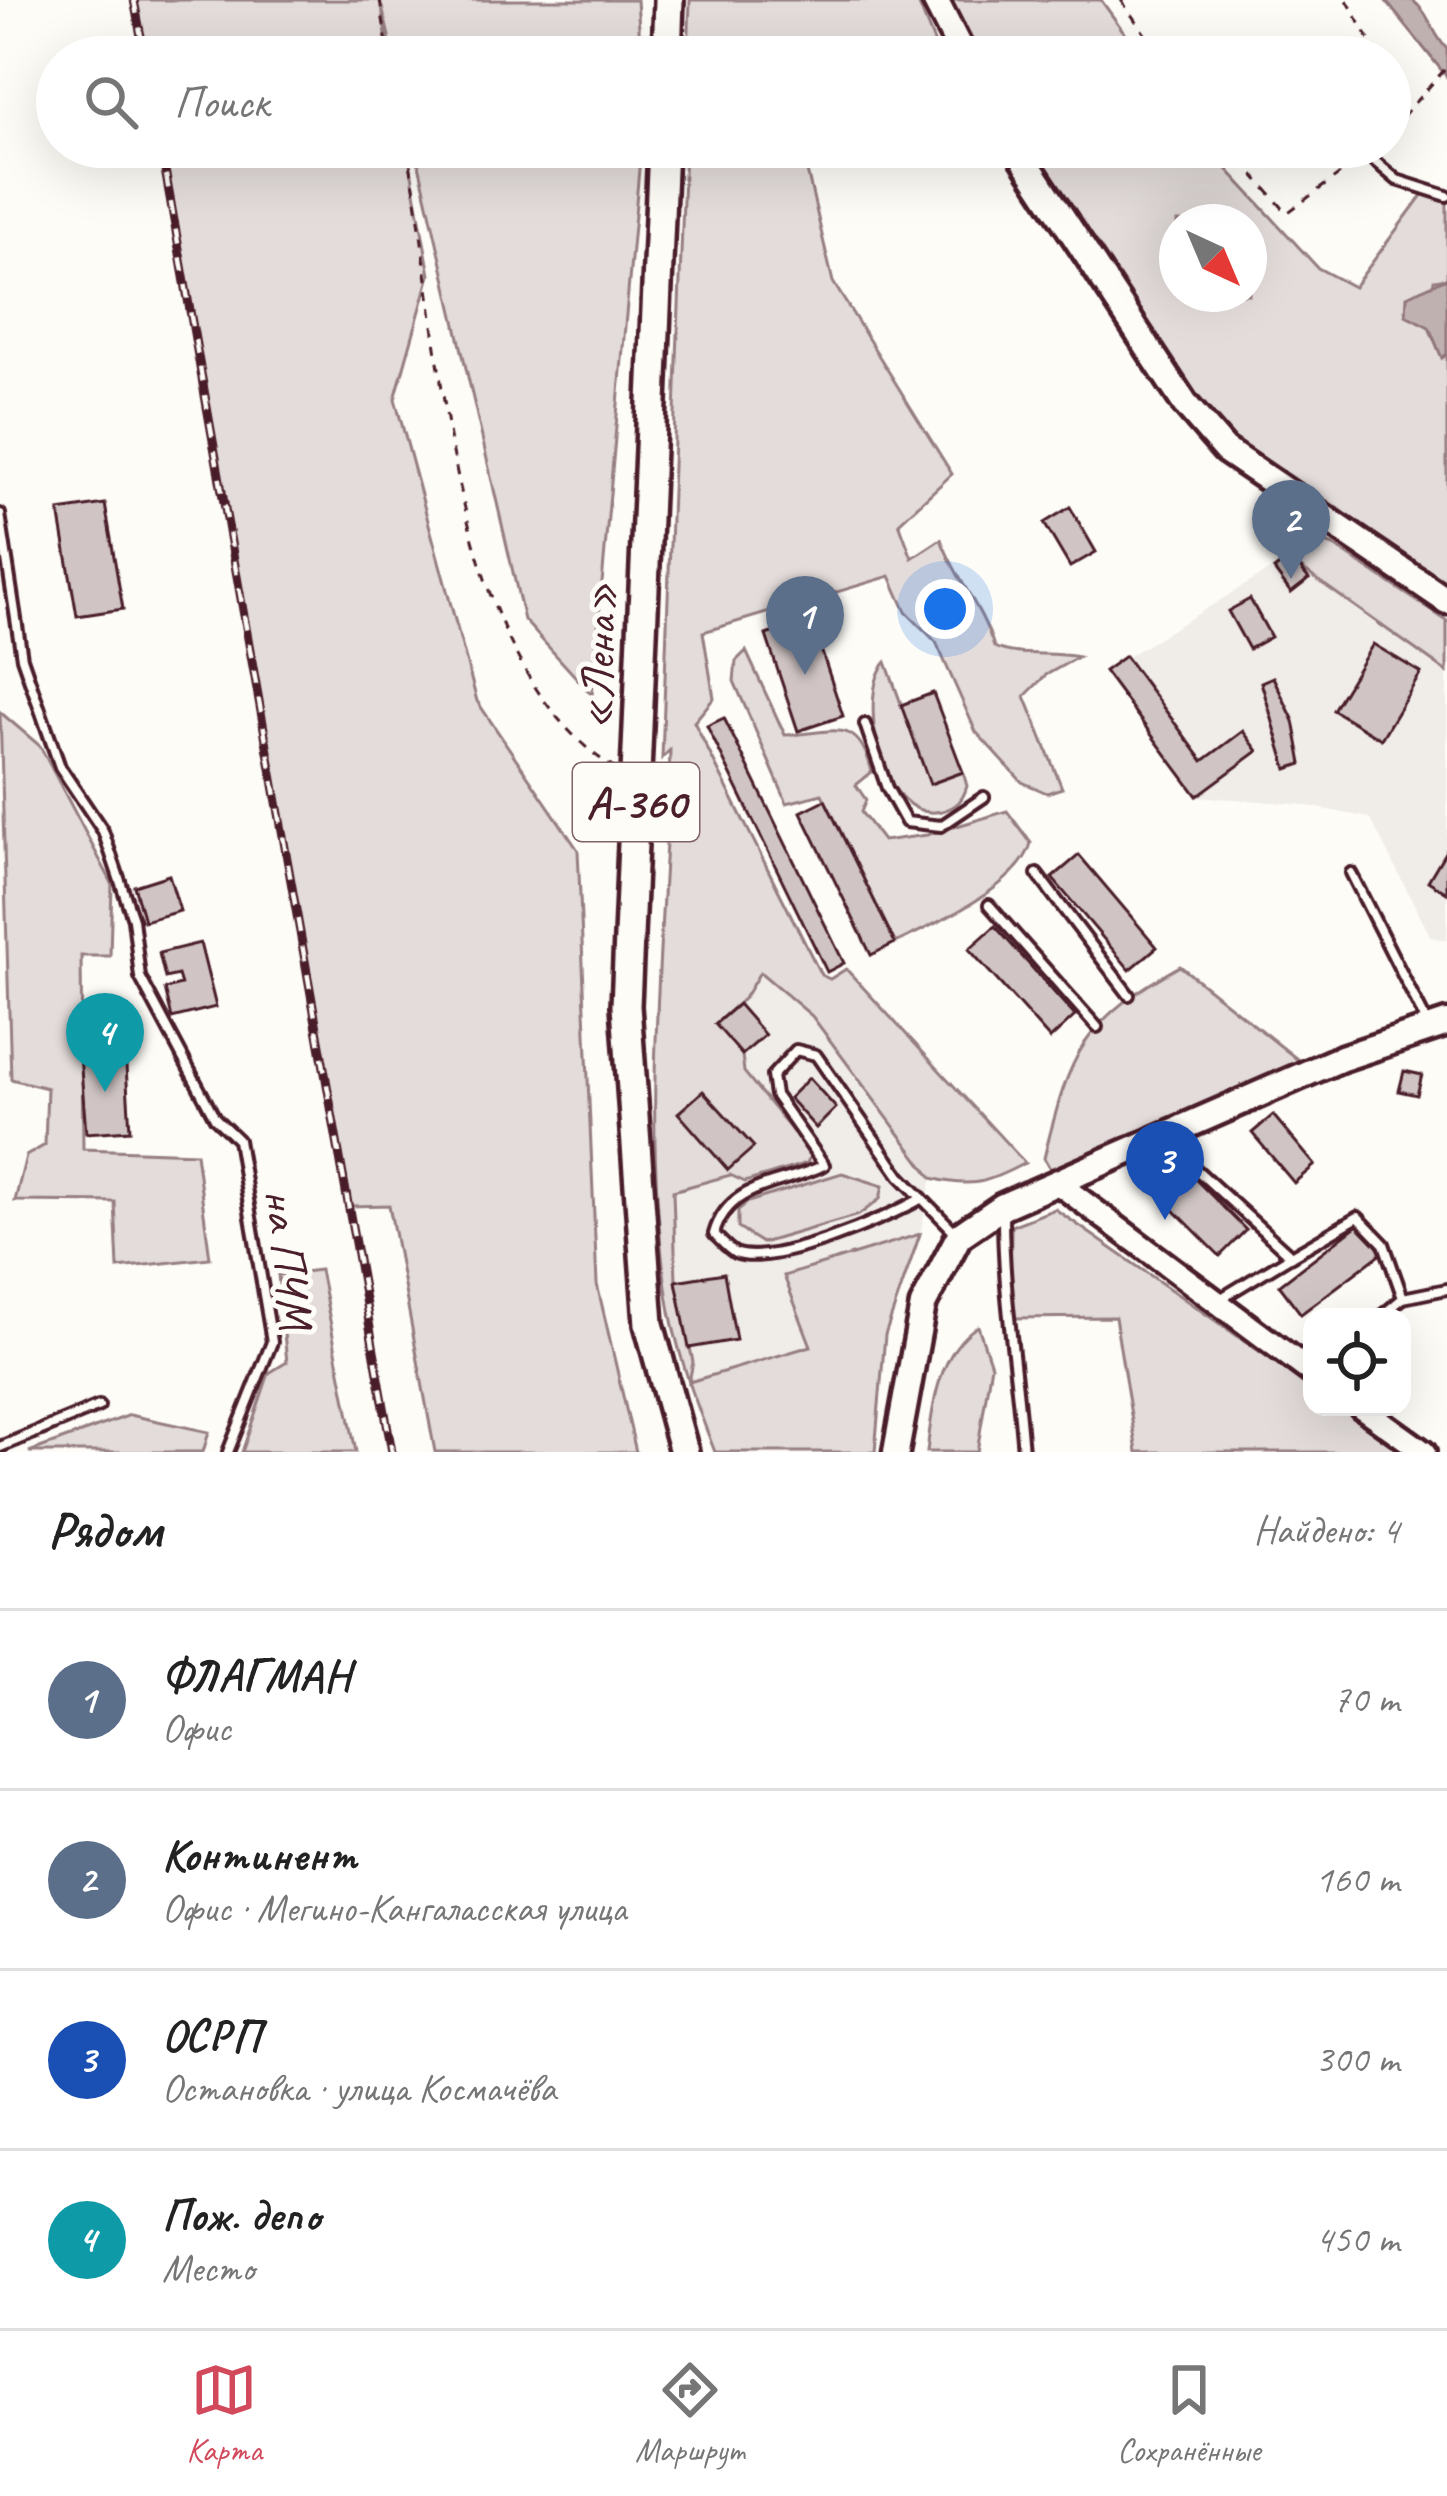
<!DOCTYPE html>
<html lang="ru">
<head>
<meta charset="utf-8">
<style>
  body { margin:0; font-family:Caveat,sans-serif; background:#f6f6f6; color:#222 }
  .controls { position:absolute; right:36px; bottom:36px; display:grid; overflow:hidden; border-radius:24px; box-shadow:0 12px 48px #0002 }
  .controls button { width:108px; height:108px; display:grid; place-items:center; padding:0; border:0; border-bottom:3px solid #e0e0e0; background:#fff; color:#222; font:60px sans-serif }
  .compass { position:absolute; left:1159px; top:204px; width:108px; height:108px; border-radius:50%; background:#fff; box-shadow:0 12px 48px #0002; rotate:136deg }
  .you { position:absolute; left:945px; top:609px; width:42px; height:42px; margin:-30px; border:9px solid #fff; border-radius:50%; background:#1a73e8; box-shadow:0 0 0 18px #1a73e833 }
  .badge { display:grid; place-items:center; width:78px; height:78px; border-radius:50%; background:#d1495b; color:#fff; font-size:39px; font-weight:700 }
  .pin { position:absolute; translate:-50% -99px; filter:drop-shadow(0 3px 6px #0008) }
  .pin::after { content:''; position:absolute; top:63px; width:42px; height:36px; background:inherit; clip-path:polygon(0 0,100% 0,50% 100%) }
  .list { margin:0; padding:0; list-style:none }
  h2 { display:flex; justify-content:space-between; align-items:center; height:156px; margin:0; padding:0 48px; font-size:51px }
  h2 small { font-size:39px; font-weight:400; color:#767676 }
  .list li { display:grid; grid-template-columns:78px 1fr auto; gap:36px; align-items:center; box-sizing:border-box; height:180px; padding:0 48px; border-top:3px solid #e0e0e0 }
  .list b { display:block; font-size:45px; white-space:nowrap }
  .list p { margin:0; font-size:39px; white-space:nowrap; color:#767676 }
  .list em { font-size:39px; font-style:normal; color:#767676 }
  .icon { flex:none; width:66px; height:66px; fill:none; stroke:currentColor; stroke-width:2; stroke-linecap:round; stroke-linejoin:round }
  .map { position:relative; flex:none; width:1447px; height:1452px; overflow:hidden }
  .search { position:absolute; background:#fff; box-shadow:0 12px 48px #0002; left:36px; right:36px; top:36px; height:132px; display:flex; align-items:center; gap:30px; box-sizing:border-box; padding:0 42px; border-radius:66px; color:#767676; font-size:45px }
  .sheet { height:876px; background:#fff }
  nav { display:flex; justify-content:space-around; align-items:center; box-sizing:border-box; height:168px; border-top:3px solid #e0e0e0; background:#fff; font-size:33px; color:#767676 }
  nav a { display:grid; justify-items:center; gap:6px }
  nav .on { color:#d1495b }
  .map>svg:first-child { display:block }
</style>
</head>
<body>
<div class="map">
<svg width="1447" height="1452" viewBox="0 0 1447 1452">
  <rect width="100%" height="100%" fill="#fdfcf7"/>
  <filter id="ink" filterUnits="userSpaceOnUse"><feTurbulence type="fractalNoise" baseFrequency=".00833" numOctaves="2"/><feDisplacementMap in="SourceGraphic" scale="24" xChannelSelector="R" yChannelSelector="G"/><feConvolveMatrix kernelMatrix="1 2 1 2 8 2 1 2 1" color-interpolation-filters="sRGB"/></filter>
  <g filter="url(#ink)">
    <g fill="#f0ece8">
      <polygon points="1291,557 1447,672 1447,940 1431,937 1370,818 1298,804 1197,796 1104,671"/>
      <polygon points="665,931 760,971 812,1016 932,1178 920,1234 784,1277 812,1346 689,1383 667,1294 660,1202 657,1010"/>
    </g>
    <g fill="#e3dcda" stroke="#967e82" stroke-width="3" fill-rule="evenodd">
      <polygon points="134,0 637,0 641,57 394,57 382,7 389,57 145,57"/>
      <polygon points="690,0 917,0 940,57 688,57"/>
      <polygon points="935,0 1101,0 1142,57 964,57"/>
      <polygon points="161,147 407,147 430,275 395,399 477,701 578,850 597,1284 636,1452 435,1452 389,1205 351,1206"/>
      <polygon points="415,147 641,147 592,695 524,620"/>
      <path d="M685,147H795L793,161L807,171L833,282L952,474L899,523L912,558L941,539C955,578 982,607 994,647C1018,658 1050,651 1078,657L1046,675L1025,696L1062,788L1047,793L1022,782L976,732L936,642L906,612L890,576L703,632L714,698L694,722L821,975L830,979L846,969L1025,1163C989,1182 972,1189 932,1178L812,1016L760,972L745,997L716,1023L742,1055L744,1072L811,1154L807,1163L745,1182L730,1175L673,1191L676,1281L693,1362L689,1382L811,1346L784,1276L920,1234L885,1335L875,1452H715C695,1401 675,1348 667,1294C640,1115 665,930 670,750L662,758Z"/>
      <path d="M1016,147H1207L1318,268L1354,287L1428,187L1447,196V278L1434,280L1429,327L1442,357L1447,354V601L1225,450ZM1177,222H1249V294H1177Z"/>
      <polygon points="1272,523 1334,546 1447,621 1447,672 1274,549"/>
      <path d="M746,651L785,735C833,734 858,714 872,772L856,785L866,800L861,812L883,841L927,835L1007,811L1031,843C1021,885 934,925 895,943L822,794L787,803L734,681L736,661Z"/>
      <path d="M886,662L930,784L963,772L967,786C963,800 957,807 942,811C880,826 856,693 886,662Z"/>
      <polygon points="0,712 40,746 112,883 110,956 81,956 83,1149 196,1153 210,1258 118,1268 115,1202 15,1201 26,1156 45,1145 47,1088 11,1079"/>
      <path d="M1180,966L1312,1071L1059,1184L1044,1158C1070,1052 1082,1021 1180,966Z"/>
      <polygon points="842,1173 883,1186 880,1199 859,1215 762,1243 738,1228 738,1210 748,1202"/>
      <polygon points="1055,1209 1312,1388 1312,1407 1340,1407 1404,1452 1137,1452 1115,1317 1010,1318 1011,1226"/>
      <polygon points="320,1270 356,1452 242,1452 269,1373 287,1362 278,1275"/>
      <path d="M978,1326L991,1365L977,1452H927C932,1408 938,1351 978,1326Z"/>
      <polygon points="130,1415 209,1432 203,1452 29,1452"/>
    </g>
    <g fill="#c0b1b1" stroke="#91777b" stroke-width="3">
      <path d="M1385,0H1412C1430,13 1432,34 1447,49V77Z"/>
      <polygon points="1447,278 1447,354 1442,358 1429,327 1406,315 1407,296"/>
    </g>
    <g fill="#d0c5c4" stroke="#4a1f2b" stroke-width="3">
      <polygon points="105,504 123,609 77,616 59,511"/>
      <polygon points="1070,507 1096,552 1070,567 1044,523"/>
      <polygon points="1291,557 1309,579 1291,593 1274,570"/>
      <polygon points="1250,599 1271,637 1249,649 1228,611"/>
      <polygon points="811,619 843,716 798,731 766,635"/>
      <polygon points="1373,644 1421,673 1381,739 1333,710"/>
      <polygon points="1125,656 1203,761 1243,731 1258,751 1197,796 1104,671"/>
      <polygon points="1273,677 1294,721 1302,764 1287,769 1261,682"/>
      <polygon points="933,693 963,772 930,784 901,705"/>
      <polygon points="724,718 844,963 827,972 707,726"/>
      <polygon points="825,800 895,943 871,955 801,812"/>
      <polygon points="1447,849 1447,893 1428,881"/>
      <polygon points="1079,855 1157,947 1130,970 1052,878"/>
      <polygon points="169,875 180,911 144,921 134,886"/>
      <polygon points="995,926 1075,1016 1050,1039 969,949"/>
      <polygon points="200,943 216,1007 172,1018 165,989 181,985 178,975 165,978 159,953"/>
      <polygon points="738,1004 765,1035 742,1055 715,1024"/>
      <polygon points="125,1051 130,1130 86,1133 80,1055"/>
      <polygon points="1404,1071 1422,1075 1417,1095 1399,1091"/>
      <polygon points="809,1078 836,1108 816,1128 789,1098"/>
      <polygon points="703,1091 754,1147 728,1170 678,1113"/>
      <polygon points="1273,1115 1315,1165 1294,1183 1252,1133"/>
      <polygon points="1175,1159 1246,1230 1220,1256 1149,1185"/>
      <polygon points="1360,1223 1382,1253 1301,1314 1279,1285"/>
      <polygon points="724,1273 736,1340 689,1348 676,1281"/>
    </g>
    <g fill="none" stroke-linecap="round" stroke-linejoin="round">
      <defs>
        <g id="service">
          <polyline points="1358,147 1397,180 1447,196"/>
          <polyline points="0,514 22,658 60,767 103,831 133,919 140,977 215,1118 238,1140 272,1342 228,1452"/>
          <polyline points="865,724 887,788 906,822 941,826 984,797"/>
          <polyline points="1351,873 1429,1027"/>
          <polyline points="1037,874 1129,995"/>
          <polyline points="989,905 1097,1027"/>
          <polyline points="1188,1162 1291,1256 1220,1299"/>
          <path d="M922,1198C888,1218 772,1268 735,1253C728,1249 720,1240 714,1234C729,1181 783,1186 824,1165L775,1095L772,1076L796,1050L816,1055L900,1176L958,1235"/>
          <path d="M1003,1215C1003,1295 1017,1372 1023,1452"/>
          <polyline points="1291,1256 1358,1217 1384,1244 1403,1298 1380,1317"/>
          <polyline points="1403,1298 1447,1289"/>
          <polyline points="0,1447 99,1406"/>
        </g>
        <g id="secondary">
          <polyline points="1059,1184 1312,1373"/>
          <polyline points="1361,1407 1424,1452"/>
        </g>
        <g id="primary">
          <polyline points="935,0 964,57"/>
          <polyline points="1016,147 1185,404 1225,450 1447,601"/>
          <polyline points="896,1452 923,1305 959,1236 1003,1206 1342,1058 1447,1023"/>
        </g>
        <g id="trunk">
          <polyline points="667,57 669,0"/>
          <polyline points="663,147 626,1006 649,1324 684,1452"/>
        </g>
      </defs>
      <use href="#service" stroke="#4a1f2b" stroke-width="16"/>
      <use href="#secondary" stroke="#4a1f2b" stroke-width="30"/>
      <use href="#primary" stroke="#4a1f2b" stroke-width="33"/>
      <use href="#trunk" stroke="#4a1f2b" stroke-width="36"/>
      <g stroke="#4a1f2b" stroke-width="3" stroke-dasharray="9 9" stroke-linecap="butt">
        <polyline points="380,0 389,57"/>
        <polyline points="1121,0 1161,57"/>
        <polyline points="1347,0 1379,57"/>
        <polyline points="1390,86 1402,116"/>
        <polyline points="1390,130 1447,67"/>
        <path d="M407,147C443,329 442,662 617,770"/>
        <polyline points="1230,147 1287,213 1355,163"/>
      </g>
      <use href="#service" stroke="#fdfcf7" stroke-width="8"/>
      <use href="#secondary" stroke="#fdfcf7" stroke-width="21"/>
      <use href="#primary" stroke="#fdfcf7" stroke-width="24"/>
      <use href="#trunk" stroke="#fdfcf7" stroke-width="27"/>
      <defs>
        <g id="rail">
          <polyline points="134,0 145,57"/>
          <polyline points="161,147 392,1452"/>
        </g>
      </defs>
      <use href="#rail" stroke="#4a1f2b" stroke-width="9"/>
      <use href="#rail" stroke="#fdfcf7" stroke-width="4.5" stroke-dasharray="14" stroke-linecap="butt"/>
    </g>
  </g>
  <g text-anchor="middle" stroke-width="10" stroke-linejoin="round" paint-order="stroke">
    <rect fill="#fdfcf7" stroke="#806168" stroke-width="3" x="573" y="763" width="126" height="78" rx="9"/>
    <g font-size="45" font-weight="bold" fill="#4a1f2b">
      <text x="636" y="818">А-360</text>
    </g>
    <g font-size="48" fill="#4a1f2b" stroke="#fdfcf7">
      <text transform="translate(597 656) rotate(-88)" y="17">«Лена»</text>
      <text transform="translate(290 1259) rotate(83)" y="17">на ПЧМ</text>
    </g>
  </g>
</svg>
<div class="controls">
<button><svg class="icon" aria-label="locate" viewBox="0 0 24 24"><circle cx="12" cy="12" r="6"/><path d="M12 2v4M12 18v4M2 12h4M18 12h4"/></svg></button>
</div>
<svg class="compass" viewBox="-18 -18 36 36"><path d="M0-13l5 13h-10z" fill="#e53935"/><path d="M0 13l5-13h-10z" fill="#767676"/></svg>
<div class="you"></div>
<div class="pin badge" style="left:805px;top:675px;background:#5c6f8a">1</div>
<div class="pin badge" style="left:1291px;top:579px;background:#5c6f8a">2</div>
<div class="pin badge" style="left:1165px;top:1220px;background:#1a4fb4">3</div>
<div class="pin badge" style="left:105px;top:1092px;background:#0f9aa8">4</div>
<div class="search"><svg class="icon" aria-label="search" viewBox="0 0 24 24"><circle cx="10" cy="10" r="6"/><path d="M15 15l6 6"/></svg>Поиск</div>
</div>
<section class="sheet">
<h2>Рядом<small>Найдено: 4</small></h2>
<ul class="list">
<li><span class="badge" style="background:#5c6f8a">1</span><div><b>ФЛАГМАН</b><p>Офис</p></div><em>70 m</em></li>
<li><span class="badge" style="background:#5c6f8a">2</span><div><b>Континент</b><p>Офис · Мегино-Кангаласская улица</p></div><em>160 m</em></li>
<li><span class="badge" style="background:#1a4fb4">3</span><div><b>ОСРП</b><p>Остановка · улица Космачёва</p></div><em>300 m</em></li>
<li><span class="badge" style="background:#0f9aa8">4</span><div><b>Пож. депо</b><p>Место</p></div><em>450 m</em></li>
</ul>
</section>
<nav>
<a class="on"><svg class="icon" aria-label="map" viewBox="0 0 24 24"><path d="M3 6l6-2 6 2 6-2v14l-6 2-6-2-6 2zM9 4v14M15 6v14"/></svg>Карта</a>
<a><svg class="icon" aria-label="directions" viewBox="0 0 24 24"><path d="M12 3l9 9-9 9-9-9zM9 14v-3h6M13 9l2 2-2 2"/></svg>Маршрут</a>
<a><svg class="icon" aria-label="saved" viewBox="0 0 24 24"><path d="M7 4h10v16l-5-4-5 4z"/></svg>Сохранённые</a>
</nav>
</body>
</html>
